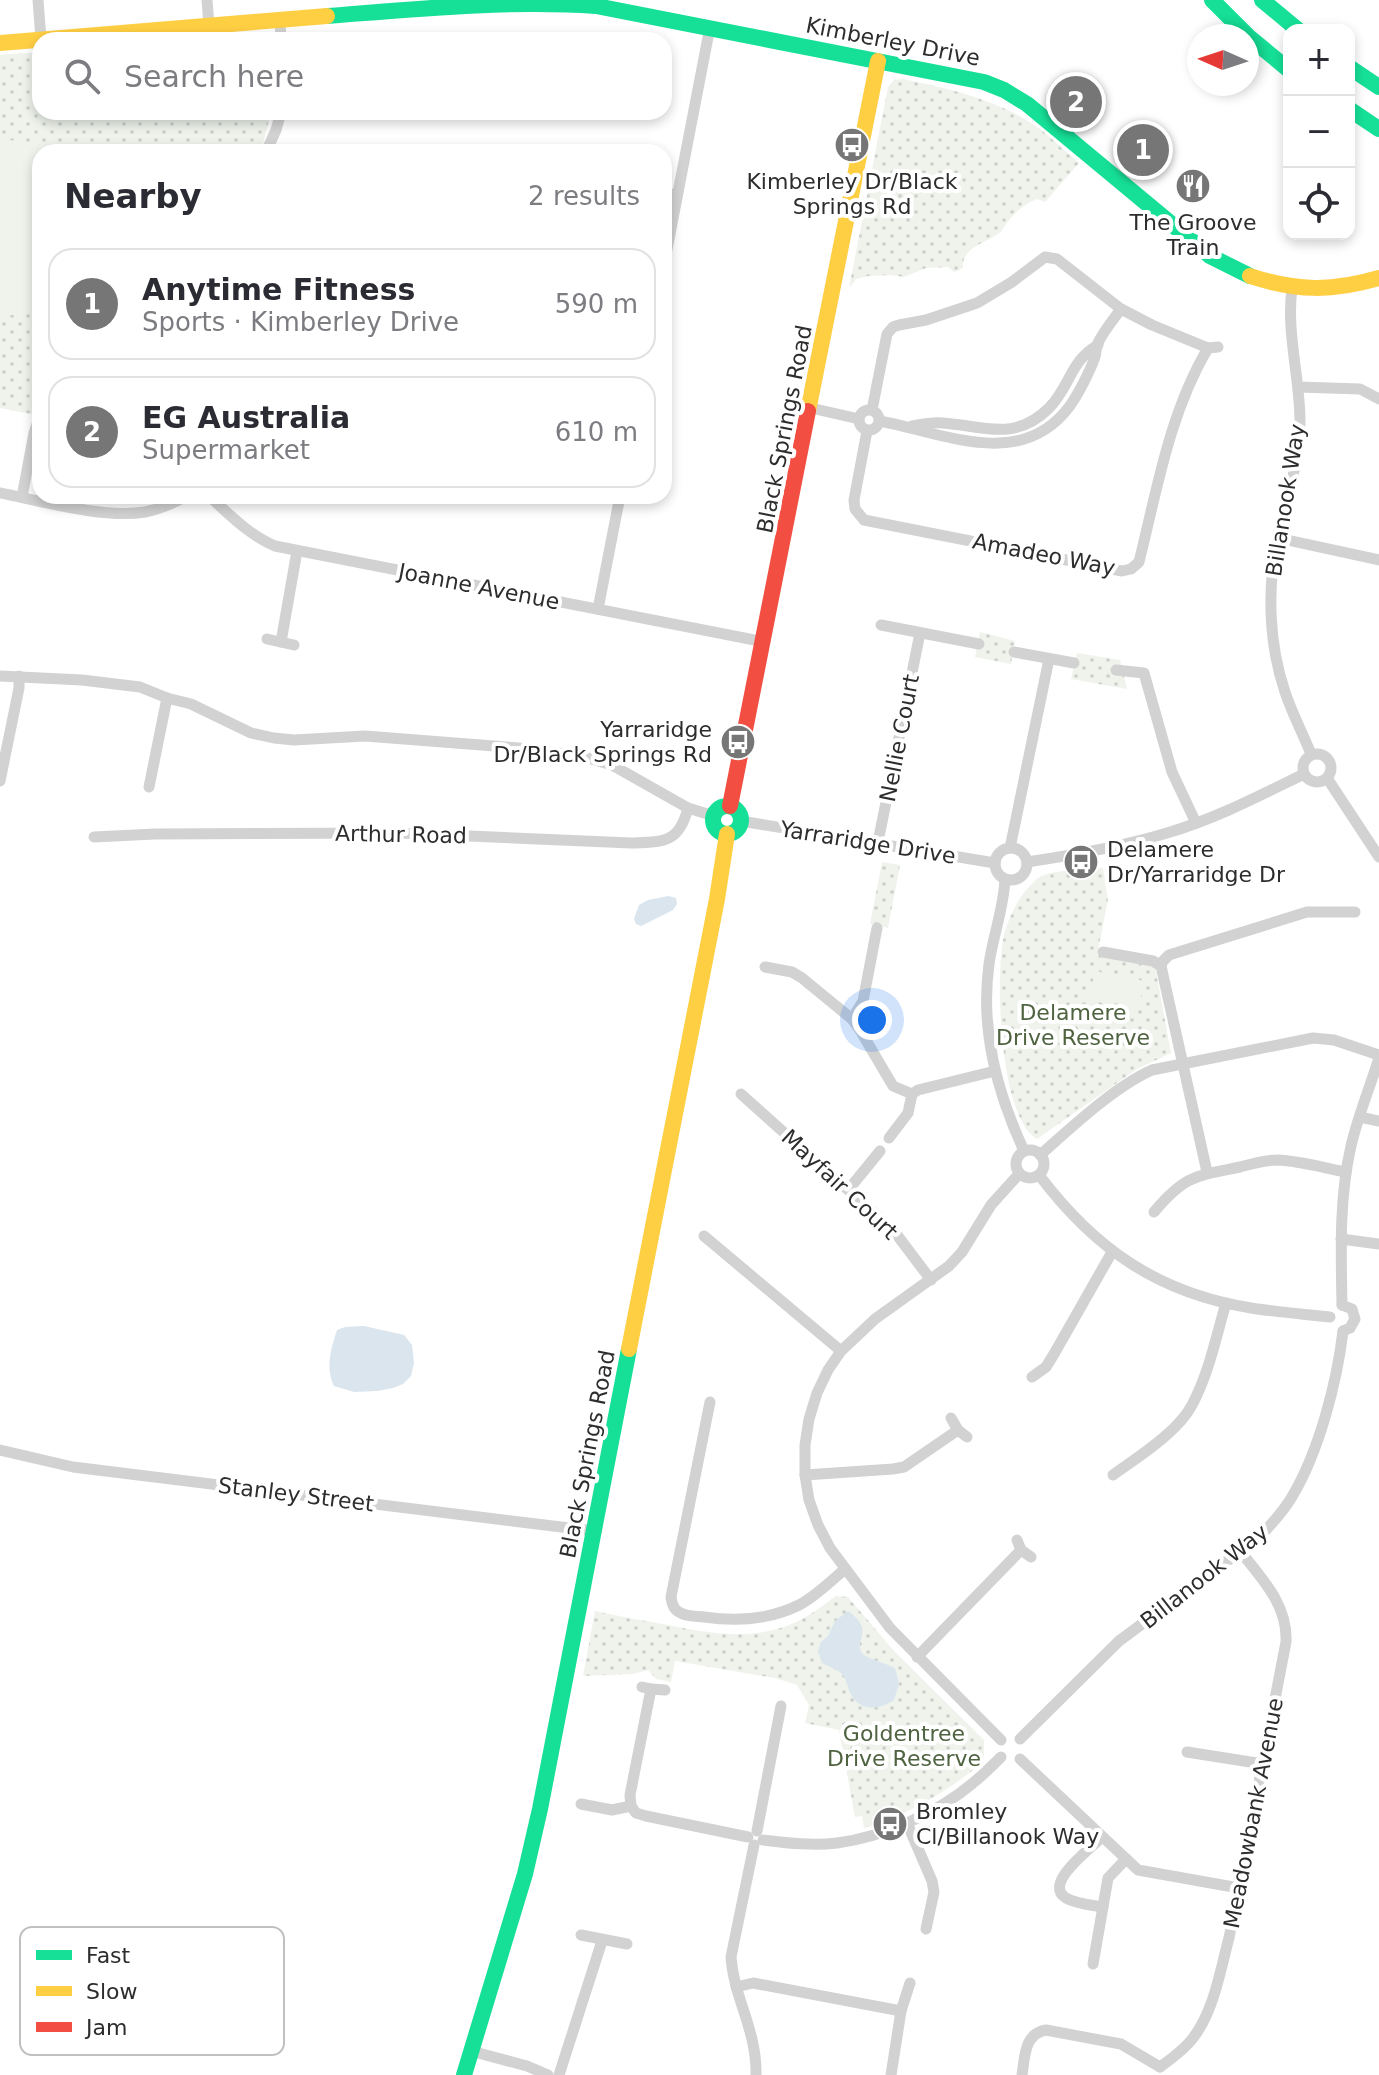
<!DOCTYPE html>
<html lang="en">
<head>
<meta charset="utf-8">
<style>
  body { margin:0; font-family:"DejaVu Sans",sans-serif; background:#f7f7f7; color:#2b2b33 }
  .controls { position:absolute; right:24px; top:24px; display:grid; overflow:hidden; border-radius:16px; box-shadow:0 4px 12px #0003 }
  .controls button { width:72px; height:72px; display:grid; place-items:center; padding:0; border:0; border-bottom:2px solid #e1e1e2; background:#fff; color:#2b2b33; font:40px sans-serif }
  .compass { position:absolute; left:1187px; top:24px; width:72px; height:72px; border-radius:50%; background:#fff; box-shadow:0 4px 12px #0003; rotate:273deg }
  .you { position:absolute; left:872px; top:1020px; width:28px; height:28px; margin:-20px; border:6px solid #fff; border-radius:50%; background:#1a73e8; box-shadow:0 0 0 12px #1a73e833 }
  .badge { display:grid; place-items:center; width:52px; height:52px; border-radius:50%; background:#767676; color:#fff; font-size:26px; font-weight:700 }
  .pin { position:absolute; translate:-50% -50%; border:4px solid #fff; box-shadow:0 2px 8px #0006 }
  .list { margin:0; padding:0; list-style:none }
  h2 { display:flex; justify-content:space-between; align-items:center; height:104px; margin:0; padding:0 32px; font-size:34px }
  h2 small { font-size:26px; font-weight:400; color:#7c7c81 }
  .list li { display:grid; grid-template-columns:52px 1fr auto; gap:24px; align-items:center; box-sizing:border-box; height:112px; margin:0 16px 16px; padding:0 16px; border:2px solid #e1e1e2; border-radius:24px }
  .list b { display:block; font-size:30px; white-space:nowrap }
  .list p { margin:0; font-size:26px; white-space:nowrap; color:#7c7c81 }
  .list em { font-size:26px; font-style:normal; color:#7c7c81 }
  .icon { flex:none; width:44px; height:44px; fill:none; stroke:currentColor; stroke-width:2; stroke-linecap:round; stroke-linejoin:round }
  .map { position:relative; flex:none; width:1379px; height:2075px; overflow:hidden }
  .search { position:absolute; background:#fff; box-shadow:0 4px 12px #0003; left:32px; top:32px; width:640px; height:88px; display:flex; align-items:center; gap:20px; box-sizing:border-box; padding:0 28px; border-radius:24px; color:#7c7c81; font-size:30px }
  .panel { position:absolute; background:#fff; box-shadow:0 4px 12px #0003; left:32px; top:144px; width:640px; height:360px; border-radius:24px }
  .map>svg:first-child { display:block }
</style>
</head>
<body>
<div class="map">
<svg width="1379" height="2075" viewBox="0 0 1379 2075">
  <defs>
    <pattern id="park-dots" width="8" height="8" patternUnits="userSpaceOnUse" patternTransform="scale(2)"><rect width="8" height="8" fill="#eff3ec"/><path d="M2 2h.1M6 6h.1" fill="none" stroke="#cdd1cb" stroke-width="1.8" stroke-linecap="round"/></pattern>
  </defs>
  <rect width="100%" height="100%" fill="#fff"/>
  <g fill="url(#park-dots)">
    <polygon points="40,52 40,112 271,112 261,152 40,152 40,404 31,414 0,408 0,55"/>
    <path d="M903,79C951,89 1000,100 1040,129C1053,139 1066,152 1079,163L1045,202L1037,199C1024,204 1014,213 1006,224C1004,227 1002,232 998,234C985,243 961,248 963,268L954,272L948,267L926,268L904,277L891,275L868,276L856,279L849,288L888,87L894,80Z"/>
    <polygon points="980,632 1015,641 1011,664 975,657"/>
    <polygon points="1077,653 1120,660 1127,689 1071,679"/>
    <polygon points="882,862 900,865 888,928 870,924"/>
    <path d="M1103,868L1108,900L1097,955L1155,966L1171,1053L1137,1069L1037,1139C999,1118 994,971 1005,931C1011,912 1021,892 1037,879C1048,869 1087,870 1103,868Z"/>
    <path d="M836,1596L848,1597L894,1651L984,1740V1761C948,1792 909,1814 864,1828L862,1816L855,1817L839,1730L805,1723L809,1705L797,1685L775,1678L675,1661L671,1682L656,1679L648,1670L633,1674L583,1676L595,1611C619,1616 644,1621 668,1625C709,1633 748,1641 789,1625C807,1618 821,1607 836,1596Z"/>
  </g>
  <g fill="#eff3ec">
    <polygon points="0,139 26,142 58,152 40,152 40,311 28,314 0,316"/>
    <polygon points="1095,971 1144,981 1139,1008 1090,998"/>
  </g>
  <g fill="#dae5ee">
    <polygon points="668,896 676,898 677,904 673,910 641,926 636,924 634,919 639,905 648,900"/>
    <path d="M364,1326L404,1335L412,1345L414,1363L411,1376L403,1384L393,1388L377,1391L354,1392L334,1386C325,1368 331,1349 337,1330L345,1327Z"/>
    <path d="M848,1611C877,1631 851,1643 864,1655C870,1659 887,1664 895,1668L899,1684L894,1700C880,1709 863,1713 852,1696C847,1689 848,1679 840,1672C835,1669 828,1666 822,1663L818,1651L821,1642L828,1636L835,1621Z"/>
  </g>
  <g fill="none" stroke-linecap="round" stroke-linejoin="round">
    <g stroke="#d2d2d2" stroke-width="11">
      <polyline points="38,0 41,39"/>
      <polyline points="207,0 209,26"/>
      <polyline points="280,20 281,40"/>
      <polyline points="266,152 276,130 281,112"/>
      <polyline points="664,193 677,195"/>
      <polyline points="664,265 710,27"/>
      <path d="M1292,288C1286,333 1300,377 1300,422C1300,463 1285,502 1277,541C1267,590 1269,645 1285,692C1292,713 1303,734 1311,754"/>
      <polyline points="1298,387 1360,389 1379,399"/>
      <polyline points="811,408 859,419"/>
      <circle cx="869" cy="420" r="10"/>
      <polyline points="872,410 887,334 893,327 899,325 926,320 977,303 1012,282 1045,257 1057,259 1121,309 1152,325 1208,348 1218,347"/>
      <path d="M880,421C943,433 1021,471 1069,407C1078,395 1090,371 1095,357C1096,354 1096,349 1097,345C1102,333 1113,320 1121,309"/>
      <path d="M912,426C923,424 932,422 943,423C984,426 1015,442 1049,408C1070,387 1070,361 1098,345"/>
      <path d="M867,431L854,500L855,509L864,520L1122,571L1131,569L1139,562C1157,490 1169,414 1208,348"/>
      <path d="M0,493C40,501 106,519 145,512C160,509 174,503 187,496"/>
      <path d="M209,496C230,515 249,535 275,546L765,642"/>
      <polyline points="22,497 34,433 40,416"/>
      <polyline points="1278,538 1379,560"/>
      <polyline points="598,609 620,496"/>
      <polyline points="881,625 979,644"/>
      <polyline points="267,639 294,645"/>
      <polyline points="281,642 297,551"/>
      <polyline points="1014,652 1074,663"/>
      <polyline points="1116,670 1144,673 1172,772 1196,823"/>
      <polyline points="0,676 82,680 140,687 167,698 191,704 251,733 274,738 294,740 365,736 519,748 581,756 612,765 688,808 714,816"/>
      <circle cx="1317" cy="768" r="14"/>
      <polyline points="1327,778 1379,857"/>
      <polyline points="0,781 19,688 19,676"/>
      <polyline points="149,787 167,698"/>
      <polyline points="741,821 995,863"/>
      <path d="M94,837L155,834L399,833L631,843C664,842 679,843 688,808"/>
      <polyline points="878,842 920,633"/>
      <polyline points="1010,848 1049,659"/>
      <circle cx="1011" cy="864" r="16"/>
      <path d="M1027,862C1074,855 1121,847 1167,833C1215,819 1259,796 1304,774"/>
      <path d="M1005,879C1004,907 993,936 989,964C980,1030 997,1092 1024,1151"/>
      <polyline points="1103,952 1153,961 1161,966"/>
      <polyline points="765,967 792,972 802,978 852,1019 860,1030 893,1086 912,1094 918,1090 995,1071"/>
      <polyline points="852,1019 863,1001 877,928"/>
      <polyline points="741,1094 894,1231 931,1280"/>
      <polyline points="1360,1117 1379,1121"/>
      <polyline points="889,1138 908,1113 912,1094"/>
      <circle cx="1030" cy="1164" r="14"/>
      <path d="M1040,1155C1072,1127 1114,1087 1152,1070L1313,1038L1334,1040L1379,1055"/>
      <polyline points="1207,1172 1161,966 1163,961 1169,955 1307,912 1355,912"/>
      <path d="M1039,1175C1095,1249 1158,1293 1251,1308C1277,1312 1303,1314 1330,1317"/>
      <polyline points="849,1189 880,1151"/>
      <path d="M1154,1212C1185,1175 1196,1176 1240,1167C1252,1164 1265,1160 1278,1160C1300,1161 1324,1168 1346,1172"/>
      <polyline points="704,1236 841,1351"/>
      <polyline points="1341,1239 1379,1244"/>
      <path d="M1342,1305C1341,1252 1339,1198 1351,1146C1358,1116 1370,1087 1379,1058"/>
      <polyline points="1342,1305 1352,1309 1355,1319 1350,1328 1343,1331"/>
      <polyline points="1032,1377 1046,1367 1054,1354 1112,1252"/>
      <path d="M710,1402L671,1597C672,1603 673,1609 679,1612C686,1617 696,1616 704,1617C737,1622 770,1620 801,1604C817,1595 831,1581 845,1569"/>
      <polyline points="951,1418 958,1430 967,1437"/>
      <polyline points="0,1450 73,1467 594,1531"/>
      <polyline points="805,1475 893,1469 904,1467 958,1430"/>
      <path d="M1113,1475C1138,1457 1178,1432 1192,1405C1209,1373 1216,1337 1226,1303"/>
      <polyline points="1017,1540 1021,1550 1031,1557"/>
      <polyline points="917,1657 1021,1550"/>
      <polyline points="642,1687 651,1689 665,1690"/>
      <path d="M1020,1739L1119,1641L1258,1538C1271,1525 1284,1511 1293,1495C1319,1451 1337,1382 1343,1331"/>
      <polyline points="1001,1740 890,1628 830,1548 818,1525 809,1500 805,1475 805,1445 809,1419 817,1393 828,1370 841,1351 875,1319 949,1266 962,1252 991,1205 1019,1174"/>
      <polyline points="1187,1752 1263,1764"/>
      <polyline points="1020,1759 1138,1870 1239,1888"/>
      <polyline points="581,1804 612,1810 631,1806"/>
      <polyline points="631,1806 636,1813 646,1816 748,1837"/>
      <polyline points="631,1806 630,1795 651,1689"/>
      <polyline points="907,1823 932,1881 934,1892 926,1929"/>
      <polyline points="757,1831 781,1706"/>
      <path d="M1102,1837C1091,1848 1042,1884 1066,1898C1076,1904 1092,1905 1103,1907"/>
      <path d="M763,1840C788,1843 812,1846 837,1843C883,1837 938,1813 973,1783C983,1775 992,1766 1001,1757"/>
      <path d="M754,1845L731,1957C734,1999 757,2030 756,2075"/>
      <polyline points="581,1935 627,1944"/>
      <polyline points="1093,1964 1108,1878 1126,1859"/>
      <polyline points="736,1987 753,1983 901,2011"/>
      <polyline points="471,2051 527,2066 548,2075"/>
      <path d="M1160,2067C1171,2059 1184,2050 1193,2038C1214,2011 1220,1971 1229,1938L1286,1642C1288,1605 1262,1579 1241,1552"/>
      <polyline points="559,2075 602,1941"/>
      <polyline points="891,2075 901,2011 910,1983"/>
      <path d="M1022,2075C1025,2056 1024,2034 1046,2030L1121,2044L1160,2067"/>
    </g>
    <g stroke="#16e098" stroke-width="16">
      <polyline points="1212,0 1249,37 1289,70"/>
      <polyline points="1262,0 1298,30"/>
      <path d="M327,16C416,9 507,0 596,6L984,82L1004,90L1027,104L1210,256L1250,276"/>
      <polyline points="1349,67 1379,87"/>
      <polyline points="1349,109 1379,129"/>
      <circle cx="727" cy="820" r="14"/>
      <polyline points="464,2075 525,1874 540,1809 629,1349"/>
    </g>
    <g stroke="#ffcf43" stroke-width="16">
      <polyline points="0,43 327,16"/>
      <path d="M1250,276C1296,291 1332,292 1379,278"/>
      <polyline points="808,411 878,61"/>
      <polyline points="629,1349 717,899 727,834"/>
    </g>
    <polyline stroke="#f24e42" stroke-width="16" points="730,806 808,411"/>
  </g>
  <defs>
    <symbol id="bus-disc" viewBox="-11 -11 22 22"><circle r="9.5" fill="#767676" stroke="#fff"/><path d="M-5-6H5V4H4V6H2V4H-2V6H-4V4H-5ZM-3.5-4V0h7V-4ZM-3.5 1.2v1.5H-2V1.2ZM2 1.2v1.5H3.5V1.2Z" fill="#fff"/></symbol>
    <symbol id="restaurant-disc" viewBox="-11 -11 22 22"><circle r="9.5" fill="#767676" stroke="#fff"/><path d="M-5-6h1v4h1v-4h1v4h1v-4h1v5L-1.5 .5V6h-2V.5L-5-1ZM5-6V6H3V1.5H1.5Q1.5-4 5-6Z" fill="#fff"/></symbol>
  </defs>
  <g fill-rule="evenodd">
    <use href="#bus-disc" x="832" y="125" width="40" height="40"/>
    <use href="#restaurant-disc" x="1173" y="166" width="40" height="40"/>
    <use href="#bus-disc" x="718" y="722" width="40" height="40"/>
    <use href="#bus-disc" x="1061" y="842" width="40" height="40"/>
    <use href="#bus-disc" x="870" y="1804" width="40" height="40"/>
  </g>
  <g text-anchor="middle" stroke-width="8" stroke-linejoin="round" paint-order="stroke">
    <g font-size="22" fill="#2d2d2d" stroke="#fff">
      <text transform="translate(893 41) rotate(11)" y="8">Kimberley Drive</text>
      <text transform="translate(784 429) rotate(-79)" y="8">Black Springs Road</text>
      <text transform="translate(1285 500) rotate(-81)" y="8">Billanook Way</text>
      <text transform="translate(1044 554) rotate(11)" y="8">Amadeo Way</text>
      <text transform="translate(479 586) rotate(11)" y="8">Joanne Avenue</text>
      <text transform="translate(899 738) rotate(-79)" y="8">Nellie Court</text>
      <text transform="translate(401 834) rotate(1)" y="8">Arthur Road</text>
      <text transform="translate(868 842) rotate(9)" y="8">Yarraridge Drive</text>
      <text transform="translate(840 1184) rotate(43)" y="8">Mayfair Court</text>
      <text transform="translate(587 1454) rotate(-79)" y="8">Black Springs Road</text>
      <text transform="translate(296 1494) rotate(7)" y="8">Stanley Street</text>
      <text transform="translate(1204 1576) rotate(-38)" y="8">Billanook Way</text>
      <text transform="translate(1253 1813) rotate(-79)" y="8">Meadowbank Avenue</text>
    </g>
    <g font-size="22" fill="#2d2d2d" stroke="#fff">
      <text x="852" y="189">Kimberley Dr/Black<tspan x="852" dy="25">Springs Rd</tspan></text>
      <text x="1193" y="230">The Groove<tspan x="1193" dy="25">Train</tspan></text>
      <text x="712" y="737" text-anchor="end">Yarraridge<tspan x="712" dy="25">Dr/Black Springs Rd</tspan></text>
      <text x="1107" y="857" text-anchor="start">Delamere<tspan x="1107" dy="25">Dr/Yarraridge Dr</tspan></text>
      <text x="916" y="1819" text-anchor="start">Bromley<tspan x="916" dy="25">Cl/Billanook Way</tspan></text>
    </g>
    <g font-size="22" fill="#4f6340" stroke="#fff">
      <text x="1073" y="1020">Delamere<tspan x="1073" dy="25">Drive Reserve</tspan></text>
      <text x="904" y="1741">Goldentree<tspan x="904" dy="25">Drive Reserve</tspan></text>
    </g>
  </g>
  <rect x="20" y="1927" width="264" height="128" rx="12" fill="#fff" stroke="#c0c0c0" stroke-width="2"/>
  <rect x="36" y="1950" width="36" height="10" fill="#16e098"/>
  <rect x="36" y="1986" width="36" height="10" fill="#ffcf43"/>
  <rect x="36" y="2022" width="36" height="10" fill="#f24e42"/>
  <g font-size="22" fill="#2d2d2d">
    <text x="86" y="1963">Fast</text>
    <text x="86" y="1999">Slow</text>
    <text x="86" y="2035">Jam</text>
  </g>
</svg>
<div class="controls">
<button>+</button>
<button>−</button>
<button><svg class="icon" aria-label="locate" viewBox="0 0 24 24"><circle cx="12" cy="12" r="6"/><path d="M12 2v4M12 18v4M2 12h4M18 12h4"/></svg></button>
</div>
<svg class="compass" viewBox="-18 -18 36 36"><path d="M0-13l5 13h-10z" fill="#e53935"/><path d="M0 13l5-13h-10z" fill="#7c7c81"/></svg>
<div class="you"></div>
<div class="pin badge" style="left:1143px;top:150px">1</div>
<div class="pin badge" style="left:1076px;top:102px">2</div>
<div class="search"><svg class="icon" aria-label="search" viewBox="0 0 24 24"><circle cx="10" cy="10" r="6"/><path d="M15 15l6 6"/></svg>Search here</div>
<section class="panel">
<h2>Nearby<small>2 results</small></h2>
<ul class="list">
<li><span class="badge">1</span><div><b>Anytime Fitness</b><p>Sports · Kimberley Drive</p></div><em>590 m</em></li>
<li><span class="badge">2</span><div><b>EG Australia</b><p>Supermarket</p></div><em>610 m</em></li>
</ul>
</section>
</div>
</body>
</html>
